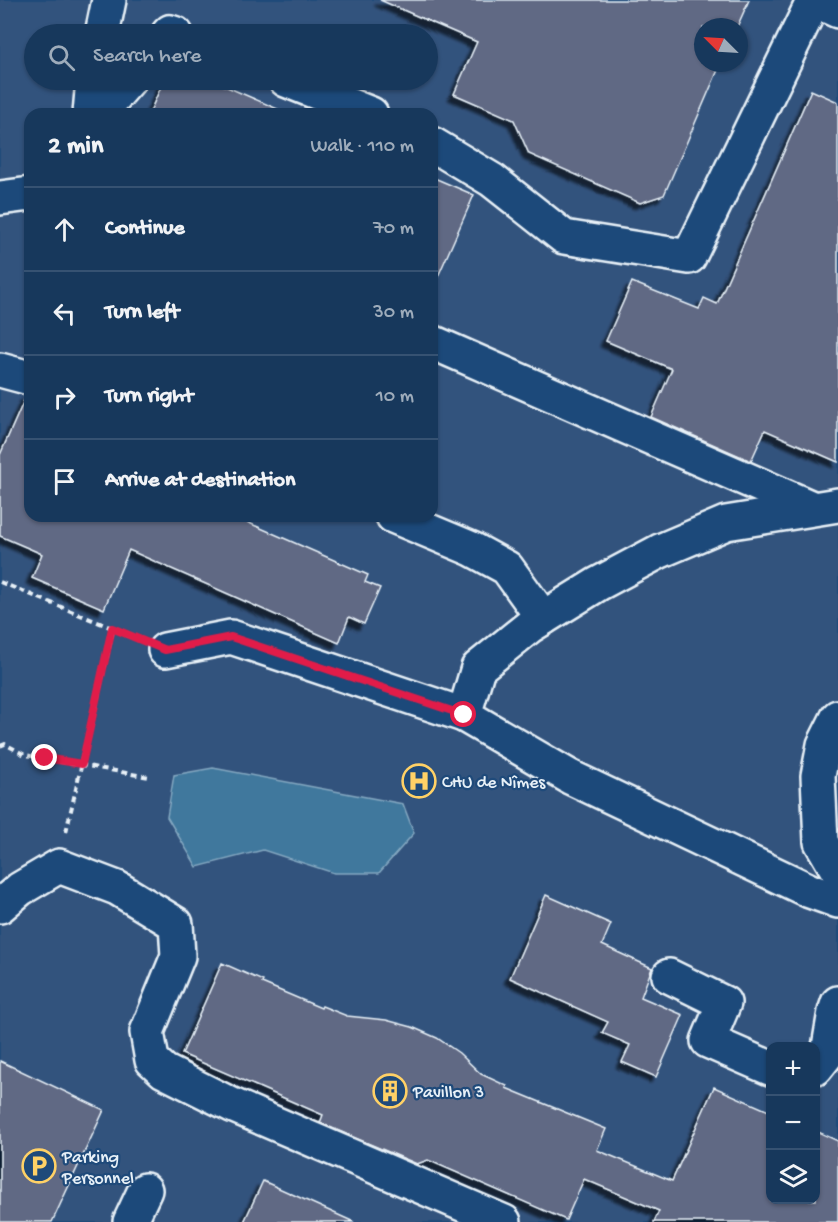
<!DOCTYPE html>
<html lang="en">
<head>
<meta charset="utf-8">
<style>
  body { margin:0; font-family:"Gochi Hand",sans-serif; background:#244365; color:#f1f3f6 }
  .controls { position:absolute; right:18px; bottom:18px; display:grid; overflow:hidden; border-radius:12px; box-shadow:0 2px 4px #0004 }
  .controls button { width:54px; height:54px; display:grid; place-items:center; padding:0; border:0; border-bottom:2px solid #365272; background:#17385c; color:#f1f3f6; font:30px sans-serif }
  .compass { position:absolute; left:694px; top:18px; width:54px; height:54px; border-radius:50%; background:#17385c; box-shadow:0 2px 4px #0004; rotate:294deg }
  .stop { position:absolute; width:18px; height:18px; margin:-14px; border:4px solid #e11d48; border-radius:50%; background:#fff }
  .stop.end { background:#e11d48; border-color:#fff; box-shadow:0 2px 6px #0008 }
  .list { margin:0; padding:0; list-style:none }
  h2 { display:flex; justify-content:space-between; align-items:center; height:78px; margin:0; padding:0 24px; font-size:26px }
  h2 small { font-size:20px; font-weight:400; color:#9eacbb }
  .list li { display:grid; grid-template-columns:39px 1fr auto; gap:18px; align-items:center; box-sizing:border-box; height:84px; padding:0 24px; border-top:2px solid #365272 }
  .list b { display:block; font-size:22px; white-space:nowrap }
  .list em { font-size:20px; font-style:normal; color:#9eacbb }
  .icon { flex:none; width:33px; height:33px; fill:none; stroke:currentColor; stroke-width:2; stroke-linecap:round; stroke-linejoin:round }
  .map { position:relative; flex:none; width:838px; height:1222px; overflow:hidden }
  .search { position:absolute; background:#17385c; box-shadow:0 2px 4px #0004; left:24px; top:24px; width:414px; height:66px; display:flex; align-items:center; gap:15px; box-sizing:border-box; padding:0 21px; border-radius:33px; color:#9eacbb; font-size:22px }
  .panel { position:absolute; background:#17385c; box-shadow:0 2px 4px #0004; left:24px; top:108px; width:414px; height:414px; border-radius:18px }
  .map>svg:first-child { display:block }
</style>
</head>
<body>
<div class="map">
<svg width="838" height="1222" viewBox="0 0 838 1222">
  <defs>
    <filter id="shadow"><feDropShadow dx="-5.5" dy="5.5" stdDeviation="1.5" flood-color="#0009"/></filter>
  </defs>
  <rect width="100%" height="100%" fill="#1f4a7a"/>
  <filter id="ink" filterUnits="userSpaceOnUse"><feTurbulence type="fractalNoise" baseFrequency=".0167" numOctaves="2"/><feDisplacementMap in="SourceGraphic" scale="12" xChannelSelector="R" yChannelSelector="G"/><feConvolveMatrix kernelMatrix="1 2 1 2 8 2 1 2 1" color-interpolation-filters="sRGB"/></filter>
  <g filter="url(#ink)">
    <path fill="#33537d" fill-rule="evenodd" d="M0,0H838V1222H0ZM703,27H739V63H703ZM34,34H428V80H34ZM30,114H432V516H30ZM770,1046H816V1200H770Z"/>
    <polygon fill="#41789d" stroke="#84a8c1" stroke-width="1.5" points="213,768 403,804 414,833 379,873 334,873 263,850 197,867 167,817 174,775"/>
    <g fill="#616984" stroke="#e8f1f8" stroke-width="1.5" filter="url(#shadow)">
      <polygon points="380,0 749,0 737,27 703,27 703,63 721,63 664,195 640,203 529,154 514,120 454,94 477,42"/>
      <polygon points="164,80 211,80 289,114 149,114"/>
      <polygon points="811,90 838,102 838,462 765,430 751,461 651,417 672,369 606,341 632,282 699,309 704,298 717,304"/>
      <polygon points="432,177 474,195 432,290"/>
      <polygon points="26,396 30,396 30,516 233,516 368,575 365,582 380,588 364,624 349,617 339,643 129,550 104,609 32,578 42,554 0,536 0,455"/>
      <polygon points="546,895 611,924 602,945 652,968 641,997 683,1015 656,1077 622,1062 630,1045 602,1033 608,1022 510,978"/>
      <polygon points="222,963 263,981 262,983 321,1008 322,1006 347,1016 386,1020 412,1027 437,1038 459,1053 481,1074 507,1086 506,1088 606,1129 597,1150 672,1181 714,1087 771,1112 771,1200 816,1200 816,1131 838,1141 838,1222 654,1222 659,1211 584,1179 566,1220 428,1160 417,1164 320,1123 323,1115 182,1054"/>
      <polygon points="0,1061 104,1110 52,1222 0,1222"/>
      <polygon points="263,1181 354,1222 244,1222"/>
    </g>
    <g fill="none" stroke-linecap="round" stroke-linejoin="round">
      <defs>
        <g id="minor">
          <polyline points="102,34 109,0"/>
          <polyline points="168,34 170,32 176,34"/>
          <polyline points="286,80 371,114"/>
          <polyline points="90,114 93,80"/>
          <polyline points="99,114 129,80"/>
          <polyline points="432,144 492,180 564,237 689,257 814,0 838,11"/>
          <polyline points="0,198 30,194"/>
          <polyline points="432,342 812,508"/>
          <polyline points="0,370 30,378"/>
          <polyline points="838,505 726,523 660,551 598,584 530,626 478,668 464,715 570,777 810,891 838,901"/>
          <polyline points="393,516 472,549 507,568 543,618"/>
          <polyline points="165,650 231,637 464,715"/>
          <polyline points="838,717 824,745 818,776 821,842 838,871"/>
          <polyline points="0,906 20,889 59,866 117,888 176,924 178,956 147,1032 152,1060 164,1071 232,1105 504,1222"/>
          <polyline points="669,976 724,1003 708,1041 770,1068"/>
          <polyline points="816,1068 828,1053 835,1012 838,1003"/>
          <polyline points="130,1222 145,1190"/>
        </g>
      </defs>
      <use href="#minor" stroke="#e8f1f8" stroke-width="38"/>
      <g stroke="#e8f1f8" stroke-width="4" stroke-dasharray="6 4.5" stroke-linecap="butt">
        <polyline points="0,582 134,637"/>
        <polyline points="0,746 5,744 25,755 149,777"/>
        <polyline points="66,832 113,628"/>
      </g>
      <use href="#minor" stroke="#1f4a7a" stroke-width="33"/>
    </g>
  </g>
  <g fill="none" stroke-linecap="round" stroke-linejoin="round" filter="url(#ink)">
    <polyline stroke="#e11d48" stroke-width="8" points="45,758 82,764 112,628 165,650 231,637 464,715"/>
  </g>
  <defs>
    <symbol id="hospital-ring" viewBox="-11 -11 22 22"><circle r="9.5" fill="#1f4a7a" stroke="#ffd166" stroke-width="1.5"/><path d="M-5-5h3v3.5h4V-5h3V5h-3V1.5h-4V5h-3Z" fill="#ffd166"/></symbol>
    <symbol id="building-ring" viewBox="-11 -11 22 22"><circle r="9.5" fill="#1f4a7a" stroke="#ffd166" stroke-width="1.5"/><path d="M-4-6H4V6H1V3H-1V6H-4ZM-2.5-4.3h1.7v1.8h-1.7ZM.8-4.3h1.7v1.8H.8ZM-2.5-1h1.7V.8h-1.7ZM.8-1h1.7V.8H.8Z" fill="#ffd166"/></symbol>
    <symbol id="parking-ring" viewBox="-11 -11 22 22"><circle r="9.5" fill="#1f4a7a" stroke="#ffd166" stroke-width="1.5"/><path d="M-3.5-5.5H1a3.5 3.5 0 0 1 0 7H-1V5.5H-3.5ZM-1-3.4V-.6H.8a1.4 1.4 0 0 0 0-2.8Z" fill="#ffd166"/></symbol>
  </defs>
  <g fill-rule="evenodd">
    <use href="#hospital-ring" x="400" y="762" width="38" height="38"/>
    <use href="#building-ring" x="371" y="1072" width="38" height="38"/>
    <use href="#parking-ring" x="20" y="1147" width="38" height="38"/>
  </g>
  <g text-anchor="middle" stroke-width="4.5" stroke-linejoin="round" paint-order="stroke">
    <g font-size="18" fill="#e8f1f8" stroke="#1f4a7a" text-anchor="start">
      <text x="442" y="787">CHU de Nîmes</text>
      <text x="413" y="1097">Pavillon 3</text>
      <text x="62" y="1162">Parking<tspan x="62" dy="21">Personnel</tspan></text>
    </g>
  </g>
</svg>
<div class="controls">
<button>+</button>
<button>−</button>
<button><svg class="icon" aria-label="layers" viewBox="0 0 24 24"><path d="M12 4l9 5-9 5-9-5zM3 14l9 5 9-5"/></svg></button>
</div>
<svg class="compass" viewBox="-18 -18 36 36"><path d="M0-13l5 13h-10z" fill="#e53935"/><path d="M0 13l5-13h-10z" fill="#9eacbb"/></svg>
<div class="stop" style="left:464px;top:715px"></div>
<div class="stop end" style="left:45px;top:758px"></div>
<div class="search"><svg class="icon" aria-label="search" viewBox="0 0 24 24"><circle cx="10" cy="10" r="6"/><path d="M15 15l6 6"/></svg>Search here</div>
<section class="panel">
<h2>2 min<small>Walk · 110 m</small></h2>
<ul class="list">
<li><svg class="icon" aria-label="ahead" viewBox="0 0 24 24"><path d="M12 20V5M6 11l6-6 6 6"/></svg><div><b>Continue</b></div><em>70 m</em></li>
<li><svg class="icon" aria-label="left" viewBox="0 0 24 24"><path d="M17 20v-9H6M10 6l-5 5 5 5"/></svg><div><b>Turn left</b></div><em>30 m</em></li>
<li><svg class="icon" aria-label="right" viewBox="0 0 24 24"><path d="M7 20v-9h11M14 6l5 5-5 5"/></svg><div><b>Turn right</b></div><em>10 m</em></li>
<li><svg class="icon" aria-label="arrive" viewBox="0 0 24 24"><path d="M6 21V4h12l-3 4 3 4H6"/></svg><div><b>Arrive at destination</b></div></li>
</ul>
</section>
</div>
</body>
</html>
